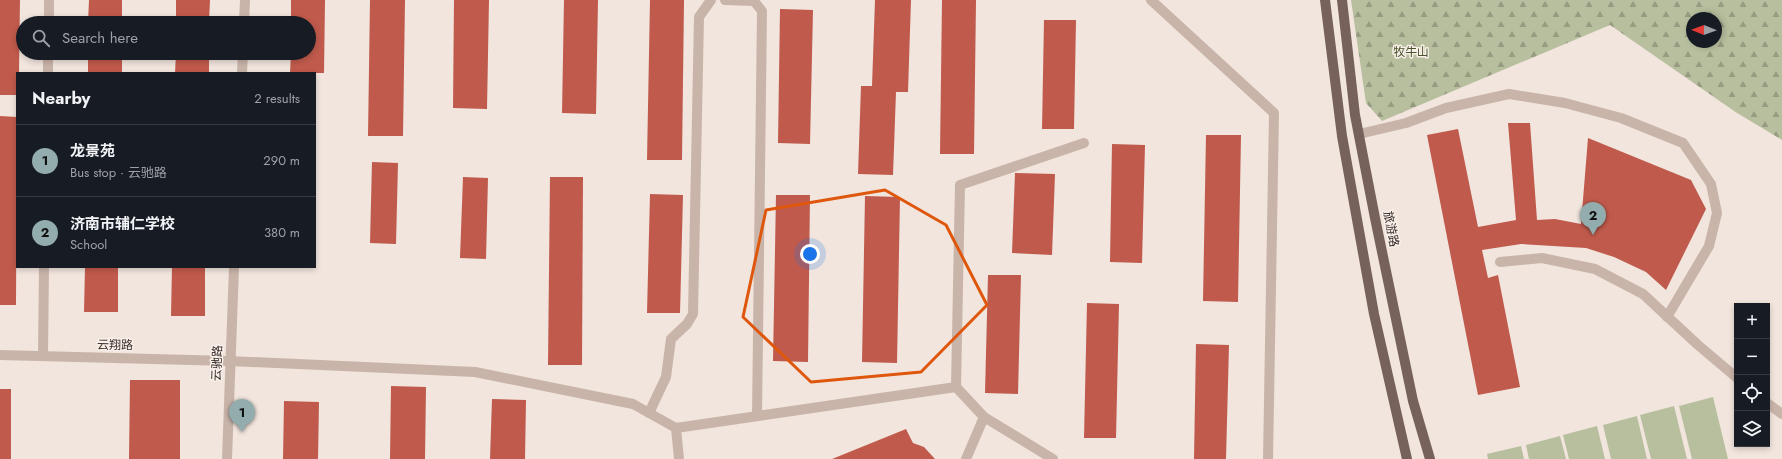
<!DOCTYPE html>
<html lang="en">
<head>
<meta charset="utf-8">
<style>
  body { margin:0; font-family:Jost,"Noto Sans SC",sans-serif; background:#20242c; color:#f1f3f6 }
  .controls { position:absolute; right:12px; bottom:12px; display:grid; overflow:hidden; border-radius:0px; box-shadow:0 2px 6px #0003 }
  .controls button { width:36px; height:36px; display:grid; place-items:center; padding:0; border:0; border-bottom:1px solid #363941; background:#171b24; color:#f1f3f6; font:20px sans-serif }
  .compass { position:absolute; left:1686px; top:12px; width:36px; height:36px; border-radius:50%; background:#171b24; box-shadow:0 2px 6px #0003; rotate:271deg }
  .you { position:absolute; left:810px; top:254px; width:14px; height:14px; margin:-10px; border:3px solid #fff; border-radius:50%; background:#1a73e8; box-shadow:0 0 0 6px #1a73e833 }
  .badge { display:grid; place-items:center; width:26px; height:26px; border-radius:50%; background:#93acad; color:#111; font-size:13px; font-weight:700 }
  .pin { position:absolute; translate:-50% -33px; filter:drop-shadow(0 1px 2px #0008) }
  .pin::after { content:''; position:absolute; top:21px; width:14px; height:12px; background:inherit; clip-path:polygon(0 0,100% 0,50% 100%) }
  .list { margin:0; padding:0; list-style:none }
  h2 { display:flex; justify-content:space-between; align-items:center; height:52px; margin:0; padding:0 16px; font-size:17px }
  h2 small { font-size:13px; font-weight:400; color:#9ea1a6 }
  .list li { display:grid; grid-template-columns:26px 1fr auto; gap:12px; align-items:center; box-sizing:border-box; height:72px; padding:0 16px; border-top:1px solid #363941 }
  .list b { display:block; font-size:15px; white-space:nowrap }
  .list p { margin:0; font-size:13px; white-space:nowrap; color:#9ea1a6 }
  .list em { font-size:13px; font-style:normal; color:#9ea1a6 }
  .icon { flex:none; width:22px; height:22px; fill:none; stroke:currentColor; stroke-width:2; stroke-linecap:round; stroke-linejoin:round }
  .map { position:relative; flex:none; width:1782px; height:459px; overflow:hidden }
  .search { position:absolute; background:#171b24; box-shadow:0 2px 6px #0003; left:16px; top:16px; width:300px; height:44px; display:flex; align-items:center; gap:10px; box-sizing:border-box; padding:0 14px; border-radius:22px; color:#9ea1a6; font-size:15px }
  .panel { position:absolute; background:#171b24; box-shadow:0 2px 6px #0003; left:16px; top:72px; width:300px; height:196px; border-radius:0px }
  .map>svg:first-child { display:block }
</style>
</head>
<body>
<div class="map">
<svg width="1782" height="459" viewBox="0 0 1782 459">
  <defs>
    <pattern id="forest-firs" width="22" height="20" patternUnits="userSpaceOnUse"><rect width="22" height="20" fill="#b8bf9e"/><path d="M5 1l3.5 6h-7zM16 11l3.5 6h-7z" fill="#969b81"/></pattern>
  </defs>
  <rect width="100%" height="100%" fill="#f1e5dd"/>
  <path fill="url(#forest-firs)" fill-rule="evenodd" d="M1351,0H1782V140L1737,113L1610,25L1382,121L1366,103ZM1692,18H1716V42H1692Z"/>
  <g fill="#b8bf9e">
    <polygon points="1713,397 1728,459 1692,459 1679,406"/>
    <polygon points="1674,406 1687,459 1651,459 1640,415"/>
    <polygon points="1637,416 1647,459 1611,459 1603,425"/>
    <polygon points="1597,426 1605,459 1569,459 1563,435"/>
    <polygon points="1560,436 1566,459 1529,459 1526,445"/>
    <polygon points="1521,446 1524,459 1488,459 1487,454"/>
  </g>
  <g fill="#c05a4c">
    <polygon points="0,0 20,0 19,73 17,73 17,95 0,95"/>
    <polygon points="89,0 122,0 122,23 88,23"/>
    <polygon points="176,0 210,0 209,23 176,23"/>
    <polygon points="291,0 325,0 324,73 290,73 291,53 309,53 309,23 291,23"/>
    <polygon points="370,0 405,0 403,136 368,136"/>
    <polygon points="454,0 489,0 487,109 453,108"/>
    <polygon points="564,0 598,0 596,114 562,113"/>
    <polygon points="650,0 684,0 682,160 647,160"/>
    <polygon points="875,0 911,0 908,92 896,92 893,175 858,174 861,86 872,86"/>
    <polygon points="942,0 976,0 974,154 940,154"/>
    <polygon points="780,9 813,10 810,144 778,143"/>
    <polygon points="1044,20 1076,20 1074,129 1042,129"/>
    <rect x="88" y="53" width="34" height="20"/>
    <polygon points="176,53 209,53 209,73 175,73"/>
    <polygon points="0,116 17,117 16,305 0,305"/>
    <polygon points="1508,123 1530,123 1537,220 1555,219 1581,224 1588,138 1691,180 1706,209 1666,290 1646,272 1614,257 1586,248 1521,244 1482,250 1488,278 1498,275 1520,387 1478,395 1427,135 1458,129 1478,227 1516,220"/>
    <polygon points="1206,135 1241,135 1238,302 1203,301"/>
    <polygon points="1112,144 1145,145 1142,263 1110,262"/>
    <polygon points="372,162 398,163 396,244 370,243"/>
    <polygon points="1015,173 1055,174 1052,255 1012,253"/>
    <polygon points="463,177 488,178 486,259 460,258"/>
    <polygon points="550,177 583,177 582,365 548,365"/>
    <polygon points="650,194 683,195 680,313 647,313"/>
    <polygon points="776,195 810,195 808,362 773,361"/>
    <polygon points="865,196 900,197 897,363 862,362"/>
    <polygon points="85,267 118,267 118,312 84,312"/>
    <polygon points="172,267 205,267 205,316 171,316"/>
    <polygon points="988,275 1021,275 1018,394 985,393"/>
    <polygon points="1087,303 1119,304 1116,438 1084,438"/>
    <polygon points="1196,344 1229,345 1226,459 1194,459"/>
    <polygon points="130,380 180,380 180,459 129,459"/>
    <polygon points="391,386 426,387 425,459 390,459"/>
    <rect x="0" y="389" width="11" height="70"/>
    <polygon points="492,399 526,400 525,459 490,459"/>
    <polygon points="284,401 319,402 318,459 283,459"/>
    <polygon points="906,429 913,443 924,447 935,459 832,459"/>
  </g>
  <g fill="none" stroke-linecap="round" stroke-linejoin="round">
    <g stroke="#c9b4a9" stroke-width="10">
      <polyline points="725,0 754,1 762,11 757,416"/>
      <polyline points="1151,0 1274,113 1268,459"/>
      <polyline points="49,23 49,0"/>
      <polyline points="244,23 245,0"/>
      <polyline points="48,73 48,53"/>
      <polyline points="242,73 243,53"/>
      <polyline points="1359,134 1406,123 1446,108 1509,94 1565,103 1621,118 1683,143 1711,184 1717,213 1709,246 1667,317"/>
      <polyline points="1500,262 1542,258 1595,269 1643,294 1698,345 1737,378"/>
      <polyline points="0,355 229,361 475,372 633,404 676,428"/>
      <polyline points="43,356 44,267"/>
      <polyline points="1767,403 1782,414"/>
      <polyline points="649,413 666,377 671,339 687,324 693,314 699,17 711,0"/>
      <polyline points="984,417 956,387 960,185 1084,143"/>
      <polyline points="227,459 234,267"/>
      <polyline points="679,459 676,428 956,387"/>
      <polyline points="966,459 984,417 1053,459"/>
    </g>
    <g stroke="#77615b" stroke-width="10">
      <polyline points="1325,0 1342,136 1374,314 1407,459"/>
      <polyline points="1342,0 1355,115 1375,218 1413,401 1430,459"/>
    </g>
  </g>
  <path fill="none" stroke="#df570d" stroke-width="3" stroke-linejoin="round" d="M885,190L946,225L987,305L921,372L811,382L743,317L766,210Z"/>
  <g text-anchor="middle" stroke-width="3" stroke-linejoin="round" paint-order="stroke">
    <g font-size="12" fill="#4a532e" stroke="#f9f0e9">
      <text x="1411" y="56">牧牛山</text>
    </g>
    <g font-size="12" fill="#362b29" stroke="#f9f0e9">
      <text transform="translate(1391 229) rotate(79)" y="4">旅游路</text>
      <text transform="translate(115 345) rotate(1)" y="4">云翔路</text>
      <text transform="translate(217 363) rotate(-88)" y="4">云驰路</text>
    </g>
  </g>
</svg>
<div class="controls">
<button>+</button>
<button>−</button>
<button><svg class="icon" aria-label="locate" viewBox="0 0 24 24"><circle cx="12" cy="12" r="6"/><path d="M12 2v4M12 18v4M2 12h4M18 12h4"/></svg></button>
<button><svg class="icon" aria-label="layers" viewBox="0 0 24 24"><path d="M12 4l9 5-9 5-9-5zM3 14l9 5 9-5"/></svg></button>
</div>
<svg class="compass" viewBox="-18 -18 36 36"><path d="M0-13l5 13h-10z" fill="#e53935"/><path d="M0 13l5-13h-10z" fill="#9ea1a6"/></svg>
<div class="you"></div>
<div class="pin badge" style="left:242px;top:432px">1</div>
<div class="pin badge" style="left:1593px;top:235px">2</div>
<div class="search"><svg class="icon" aria-label="search" viewBox="0 0 24 24"><circle cx="10" cy="10" r="6"/><path d="M15 15l6 6"/></svg>Search here</div>
<section class="panel">
<h2>Nearby<small>2 results</small></h2>
<ul class="list">
<li><span class="badge">1</span><div><b>龙景苑</b><p>Bus stop · 云驰路</p></div><em>290 m</em></li>
<li><span class="badge">2</span><div><b>济南市辅仁学校</b><p>School</p></div><em>380 m</em></li>
</ul>
</section>
</div>
</body>
</html>
